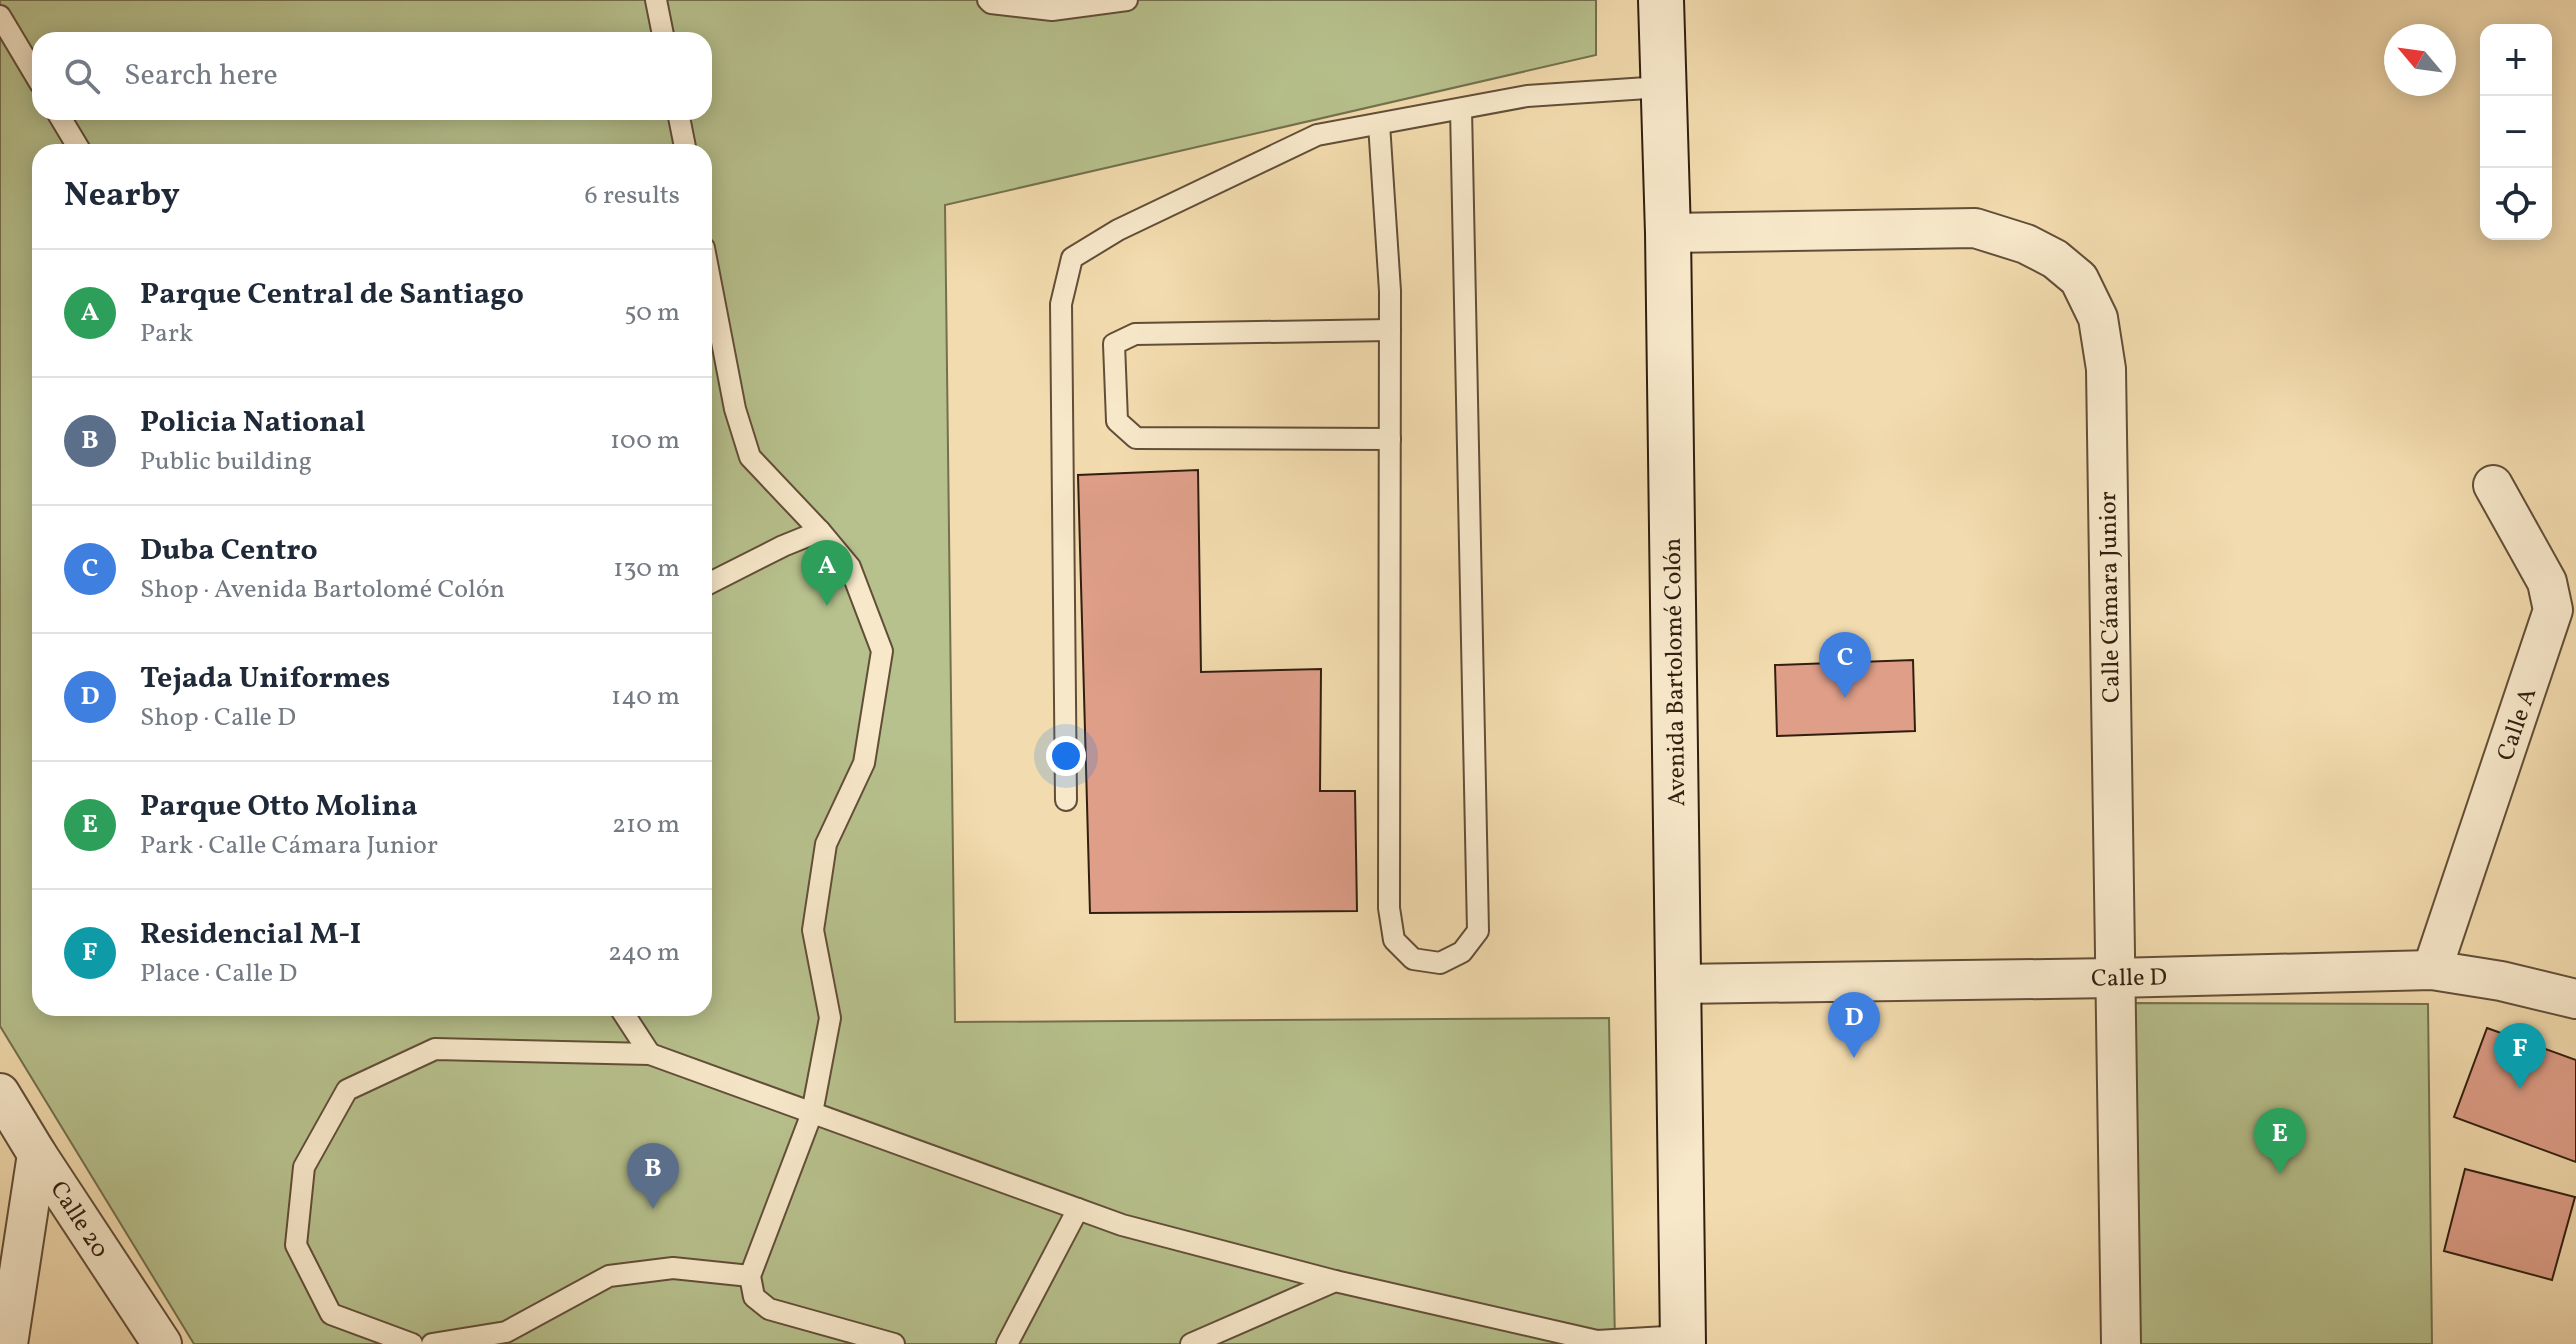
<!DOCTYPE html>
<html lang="en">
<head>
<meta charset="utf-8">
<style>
  body { margin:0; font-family:Vollkorn,serif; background:#f2f2f3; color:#1f2937 }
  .controls { position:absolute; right:24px; top:24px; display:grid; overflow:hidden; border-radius:16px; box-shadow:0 4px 20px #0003 }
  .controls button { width:72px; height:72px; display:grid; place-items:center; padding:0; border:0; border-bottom:2px solid #e0e1e3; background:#fff; color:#1f2937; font:40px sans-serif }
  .compass { position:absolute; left:2384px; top:24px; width:72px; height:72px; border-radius:50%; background:#fff; box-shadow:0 4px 20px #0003; rotate:299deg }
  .you { position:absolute; left:1066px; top:756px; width:28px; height:28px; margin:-20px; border:6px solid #fff; border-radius:50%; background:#1a73e8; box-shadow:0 0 0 12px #1a73e833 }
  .badge { display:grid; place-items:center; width:52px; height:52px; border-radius:50%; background:#8f2418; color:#fff; font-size:26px; font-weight:700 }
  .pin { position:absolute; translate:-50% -66px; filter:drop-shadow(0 2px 4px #0008) }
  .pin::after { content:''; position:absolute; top:42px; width:28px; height:24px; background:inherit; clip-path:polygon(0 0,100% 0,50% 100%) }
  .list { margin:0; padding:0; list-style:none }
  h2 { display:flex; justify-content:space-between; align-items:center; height:104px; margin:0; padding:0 32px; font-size:34px }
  h2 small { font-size:26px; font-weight:400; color:#747a83 }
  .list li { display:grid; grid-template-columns:52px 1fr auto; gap:24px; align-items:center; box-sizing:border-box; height:128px; padding:0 32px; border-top:2px solid #e0e1e3 }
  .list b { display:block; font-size:30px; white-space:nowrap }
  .list p { margin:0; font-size:26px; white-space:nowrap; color:#747a83 }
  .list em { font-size:26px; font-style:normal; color:#747a83 }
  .icon { flex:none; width:44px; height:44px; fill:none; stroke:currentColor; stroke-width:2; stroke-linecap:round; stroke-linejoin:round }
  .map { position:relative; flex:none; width:2576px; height:1344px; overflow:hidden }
  .search { position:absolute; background:#fff; box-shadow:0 4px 20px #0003; left:32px; top:32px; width:680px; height:88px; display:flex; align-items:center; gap:20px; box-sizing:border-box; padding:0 28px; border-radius:24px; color:#747a83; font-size:30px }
  .panel { position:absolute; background:#fff; box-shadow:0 4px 20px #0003; left:32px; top:144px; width:680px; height:872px; border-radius:24px }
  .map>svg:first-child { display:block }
</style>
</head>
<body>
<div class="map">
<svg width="2576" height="1344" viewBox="0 0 2576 1344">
  <rect width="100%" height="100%" fill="#f2dbae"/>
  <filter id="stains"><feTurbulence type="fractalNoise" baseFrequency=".0025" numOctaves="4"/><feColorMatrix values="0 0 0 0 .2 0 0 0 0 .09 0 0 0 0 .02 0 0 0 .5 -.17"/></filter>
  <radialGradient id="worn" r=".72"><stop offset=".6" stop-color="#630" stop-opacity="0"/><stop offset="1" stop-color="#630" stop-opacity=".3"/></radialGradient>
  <g fill="#b7c18d" stroke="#74704e" stroke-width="2" fill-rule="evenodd">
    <path d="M0,0H1596V55L945,205L955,1022L1609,1018L1615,1344H194L0,1026ZM40,40H704V112H40ZM40,152H704V1008H40Z"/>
    <polygon points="2130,1003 2428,1004 2432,1344 2131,1344"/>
  </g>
  <g fill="#de9e88" stroke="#321f10" stroke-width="2">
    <polygon points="1198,470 1201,672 1321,669 1320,791 1355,791 1357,911 1090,913 1078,475"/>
    <polygon points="1913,660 1915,731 1777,736 1775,665"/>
    <polygon points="2487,1028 2576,1060 2576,1162 2454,1117"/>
    <polygon points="2465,1169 2575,1197 2552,1280 2444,1251"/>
  </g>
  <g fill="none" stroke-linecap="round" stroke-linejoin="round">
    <defs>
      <g id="lane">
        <polyline points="656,0 664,40"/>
        <polyline points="988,0 991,3 1052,10 1127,0"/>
        <polyline points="0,16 40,83"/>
        <polyline points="57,112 81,152"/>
        <polyline points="678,112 686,152"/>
        <polyline points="1379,124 1390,291 1389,908 1394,940 1413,959 1440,963 1462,952 1478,931 1461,109"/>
        <polyline points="704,248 735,409 750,457 820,531"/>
        <polyline points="1390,439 1136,438 1117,421 1114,344 1135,334 1390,330"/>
        <polyline points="704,586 783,546 820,531 850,567 882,651 864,763 826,844 813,930 830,1018 812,1113 750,1276 754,1297 769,1309 894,1344"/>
        <polyline points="1066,800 1061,304 1072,258 1118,230 1317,135 1527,96 1662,87"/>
        <polyline points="620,1008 650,1054"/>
        <polyline points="412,1344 331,1314 296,1245 304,1167 347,1090 435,1049 650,1054 1122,1225 1335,1281 1597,1341 1683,1336"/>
        <polyline points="432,1344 506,1332 609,1276 673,1268 750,1276"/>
        <polyline points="1007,1344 1078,1209"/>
        <polyline points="1191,1344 1335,1281"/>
      </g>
      <g id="street">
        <polyline points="1668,233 1975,228 2026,244 2055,259 2079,279 2098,318 2106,369 2121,1344"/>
        <polyline points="2432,970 2553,610 2547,582 2493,485"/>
        <polyline points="1678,984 2114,978 2432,970 2501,981 2576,999"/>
        <polyline points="0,1093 37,1154 162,1344"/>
        <polyline points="8,1344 37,1154"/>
      </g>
      <polyline id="secondary" points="1661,0 1668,233 1683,1344"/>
    </defs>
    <use href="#lane" stroke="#624e38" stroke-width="24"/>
    <use href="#street" stroke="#624e38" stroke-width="42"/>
    <use href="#secondary" stroke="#321f10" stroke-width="48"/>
    <use href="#lane" stroke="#f7e8ca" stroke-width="20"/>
    <use href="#street" stroke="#f7e8ca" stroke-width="38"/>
    <use href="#secondary" stroke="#f7e8ca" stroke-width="44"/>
  </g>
  <g text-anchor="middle" stroke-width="6" stroke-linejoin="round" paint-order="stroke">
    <g font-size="24" fill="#321f10" stroke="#f7e8ca">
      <text transform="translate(2109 597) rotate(-91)" y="8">Calle Cámara Junior</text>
      <text transform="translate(1674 672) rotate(-91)" y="8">Avenida Bartolomé Colón</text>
      <text transform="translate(2516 724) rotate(-71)" y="8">Calle A</text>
      <text transform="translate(2129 977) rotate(-1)" y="8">Calle D</text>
      <text transform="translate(80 1219) rotate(57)" y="8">Calle 20</text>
    </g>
  </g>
  <rect width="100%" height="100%" filter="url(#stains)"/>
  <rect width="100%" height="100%" fill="url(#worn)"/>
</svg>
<div class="controls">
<button>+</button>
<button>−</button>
<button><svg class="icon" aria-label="locate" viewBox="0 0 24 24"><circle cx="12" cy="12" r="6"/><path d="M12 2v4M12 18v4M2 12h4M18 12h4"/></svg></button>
</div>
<svg class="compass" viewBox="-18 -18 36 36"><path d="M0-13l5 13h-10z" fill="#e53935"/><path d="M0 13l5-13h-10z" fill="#747a83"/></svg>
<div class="you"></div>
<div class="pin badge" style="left:827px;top:606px;background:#2e9e5b">A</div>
<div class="pin badge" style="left:653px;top:1209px;background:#5c6f8a">B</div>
<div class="pin badge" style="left:1845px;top:698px;background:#3f7fe0">C</div>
<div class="pin badge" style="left:1854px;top:1058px;background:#3f7fe0">D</div>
<div class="pin badge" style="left:2280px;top:1174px;background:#2e9e5b">E</div>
<div class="pin badge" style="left:2520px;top:1089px;background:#0f9aa8">F</div>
<div class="search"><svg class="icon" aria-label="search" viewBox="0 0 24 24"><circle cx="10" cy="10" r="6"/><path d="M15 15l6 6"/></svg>Search here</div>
<section class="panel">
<h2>Nearby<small>6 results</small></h2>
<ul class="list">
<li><span class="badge" style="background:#2e9e5b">A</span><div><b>Parque Central de Santiago</b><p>Park</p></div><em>50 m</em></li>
<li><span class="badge" style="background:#5c6f8a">B</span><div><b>Policia National</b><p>Public building</p></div><em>100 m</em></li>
<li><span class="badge" style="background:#3f7fe0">C</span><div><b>Duba Centro</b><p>Shop · Avenida Bartolomé Colón</p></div><em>130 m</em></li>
<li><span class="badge" style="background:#3f7fe0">D</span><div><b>Tejada Uniformes</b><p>Shop · Calle D</p></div><em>140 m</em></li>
<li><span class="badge" style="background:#2e9e5b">E</span><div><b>Parque Otto Molina</b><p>Park · Calle Cámara Junior</p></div><em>210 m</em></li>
<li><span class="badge" style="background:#0f9aa8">F</span><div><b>Residencial M-I</b><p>Place · Calle D</p></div><em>240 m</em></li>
</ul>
</section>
</div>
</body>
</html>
